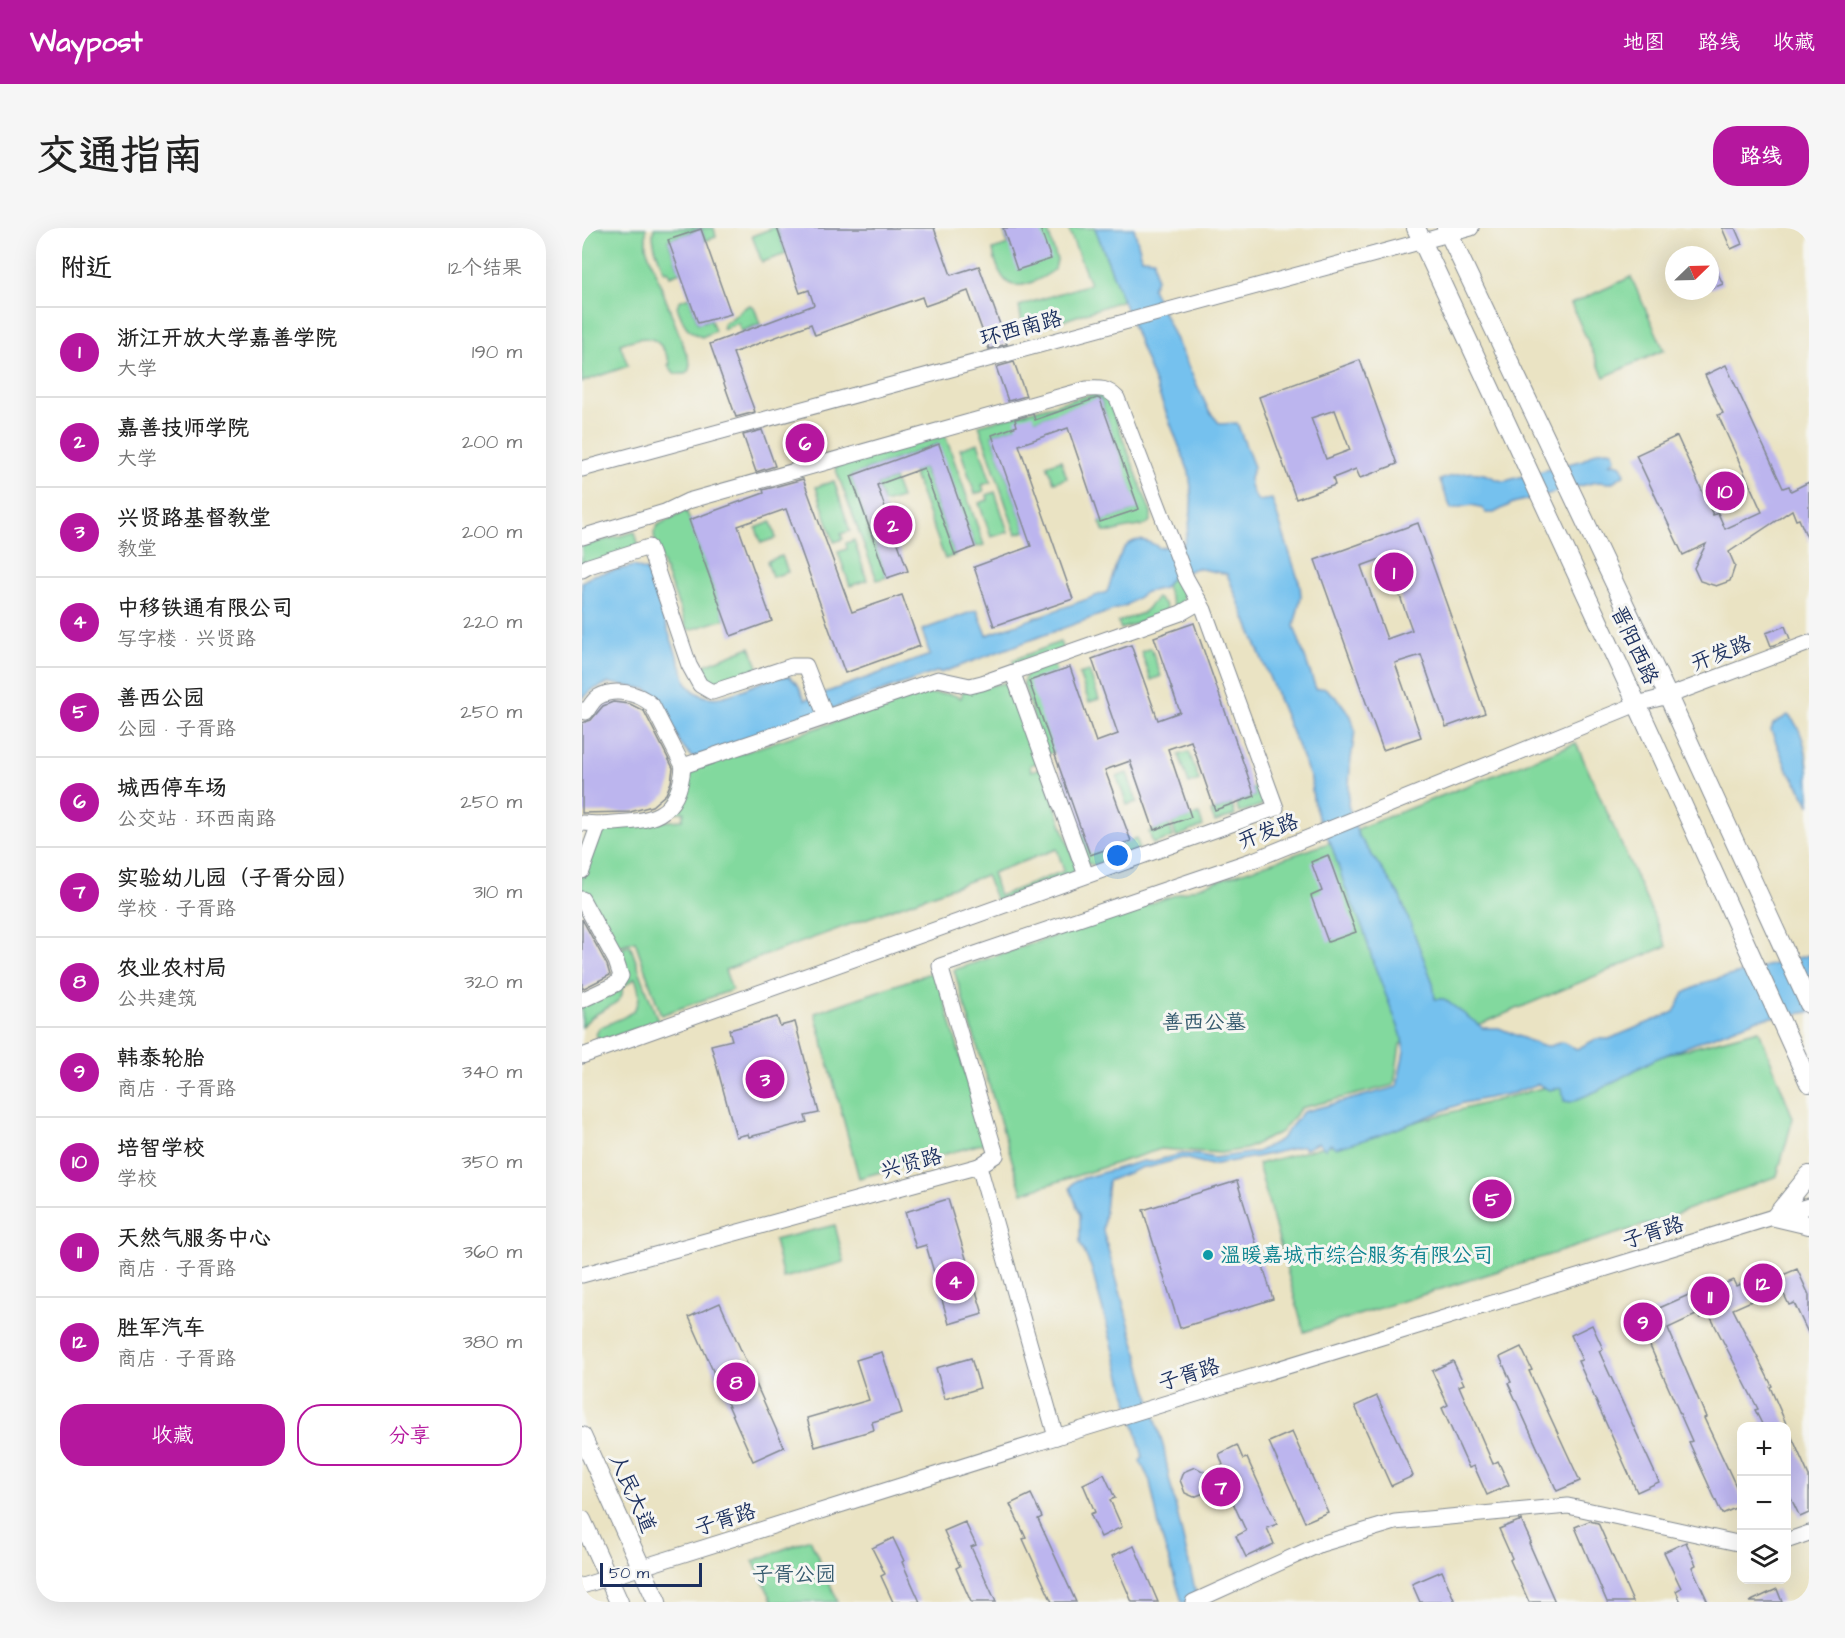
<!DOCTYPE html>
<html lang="zh">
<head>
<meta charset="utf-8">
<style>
  body { margin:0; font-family:"Architects Daughter","LXGW WenKai TC",sans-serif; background:#f6f6f6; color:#222 }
  .controls { position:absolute; right:18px; bottom:18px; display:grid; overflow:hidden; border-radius:12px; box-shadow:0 6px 24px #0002 }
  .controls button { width:54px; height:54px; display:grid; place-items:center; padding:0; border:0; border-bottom:2px solid #e0e0e0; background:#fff; color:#222; font:30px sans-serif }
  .compass { position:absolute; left:1083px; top:18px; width:54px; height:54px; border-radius:50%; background:#fff; box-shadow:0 6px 24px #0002; rotate:67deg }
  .scale { position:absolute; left:18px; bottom:15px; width:102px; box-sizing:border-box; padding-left:6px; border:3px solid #1b2f5e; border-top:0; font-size:16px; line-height:21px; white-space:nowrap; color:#1b2f5e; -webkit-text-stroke:4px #f6f6f2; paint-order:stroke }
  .you { position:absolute; left:536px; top:628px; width:21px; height:21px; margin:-15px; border:4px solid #fff; border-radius:50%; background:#1a73e8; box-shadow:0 0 0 9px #1a73e833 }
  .badge { display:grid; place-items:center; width:39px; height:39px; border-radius:50%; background:#b5179e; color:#fff; font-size:20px; font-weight:700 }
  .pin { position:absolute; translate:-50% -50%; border:3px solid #fff; box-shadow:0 2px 6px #0006 }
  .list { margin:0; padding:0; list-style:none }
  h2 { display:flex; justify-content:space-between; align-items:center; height:78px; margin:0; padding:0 24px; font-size:26px }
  h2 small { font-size:20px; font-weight:400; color:#767676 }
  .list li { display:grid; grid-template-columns:39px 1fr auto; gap:18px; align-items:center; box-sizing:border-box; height:90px; padding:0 24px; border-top:2px solid #e0e0e0 }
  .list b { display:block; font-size:22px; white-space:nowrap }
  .list p { margin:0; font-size:20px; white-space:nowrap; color:#767676 }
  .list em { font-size:20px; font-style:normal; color:#767676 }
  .actions { display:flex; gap:12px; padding:18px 24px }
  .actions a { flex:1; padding:14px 0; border:2px solid #b5179e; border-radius:24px; text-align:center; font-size:21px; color:#b5179e }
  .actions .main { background:#b5179e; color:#fff }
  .icon { flex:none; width:33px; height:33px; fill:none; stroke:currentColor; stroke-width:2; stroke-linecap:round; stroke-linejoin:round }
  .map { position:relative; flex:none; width:1227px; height:1374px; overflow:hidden; border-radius:24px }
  header { display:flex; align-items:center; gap:36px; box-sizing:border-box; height:84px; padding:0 30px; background:#b5179e; color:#fff }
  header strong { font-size:28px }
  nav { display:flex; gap:33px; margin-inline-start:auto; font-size:21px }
  .intro { display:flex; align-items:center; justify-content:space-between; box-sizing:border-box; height:144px; padding:0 36px }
  h1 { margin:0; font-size:42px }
  .button { padding:15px 27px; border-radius:24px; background:#b5179e; color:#fff; font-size:21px; font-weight:700 }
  main { display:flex; gap:36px; padding:0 36px }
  aside { flex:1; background:#fff; border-radius:24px; box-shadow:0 6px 24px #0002 }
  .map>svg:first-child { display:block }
</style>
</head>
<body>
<header>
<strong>Waypost</strong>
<nav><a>地图</a><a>路线</a><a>收藏</a></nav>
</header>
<div class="intro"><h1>交通指南</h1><a class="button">路线</a></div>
<main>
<aside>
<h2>附近<small>12个结果</small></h2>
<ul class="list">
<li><span class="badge">1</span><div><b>浙江开放大学嘉善学院</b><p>大学</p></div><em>190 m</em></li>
<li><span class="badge">2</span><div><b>嘉善技师学院</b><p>大学</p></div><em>200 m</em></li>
<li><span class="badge">3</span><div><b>兴贤路基督教堂</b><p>教堂</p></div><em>200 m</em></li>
<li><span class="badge">4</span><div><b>中移铁通有限公司</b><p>写字楼 · 兴贤路</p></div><em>220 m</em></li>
<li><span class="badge">5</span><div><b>善西公园</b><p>公园 · 子胥路</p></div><em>250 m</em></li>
<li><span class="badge">6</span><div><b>城西停车场</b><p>公交站 · 环西南路</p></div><em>250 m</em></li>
<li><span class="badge">7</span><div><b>实验幼儿园（子胥分园）</b><p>学校 · 子胥路</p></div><em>310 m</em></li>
<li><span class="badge">8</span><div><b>农业农村局</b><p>公共建筑</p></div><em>320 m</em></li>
<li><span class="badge">9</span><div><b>韩泰轮胎</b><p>商店 · 子胥路</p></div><em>340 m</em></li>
<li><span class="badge">10</span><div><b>培智学校</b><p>学校</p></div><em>350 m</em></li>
<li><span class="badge">11</span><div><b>天然气服务中心</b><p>商店 · 子胥路</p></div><em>360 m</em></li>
<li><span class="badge">12</span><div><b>胜军汽车</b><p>商店 · 子胥路</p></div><em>380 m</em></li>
</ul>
<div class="actions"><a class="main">收藏</a><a>分享</a></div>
</aside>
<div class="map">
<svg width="1227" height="1374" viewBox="0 0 1227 1374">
  <rect width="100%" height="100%" fill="#f6f6f2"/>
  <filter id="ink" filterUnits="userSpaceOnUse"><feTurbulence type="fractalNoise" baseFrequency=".0167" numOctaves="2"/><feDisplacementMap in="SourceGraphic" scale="12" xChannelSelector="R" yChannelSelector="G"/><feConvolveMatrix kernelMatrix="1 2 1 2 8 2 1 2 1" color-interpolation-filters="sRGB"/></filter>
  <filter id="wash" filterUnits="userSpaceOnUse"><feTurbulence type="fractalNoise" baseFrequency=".008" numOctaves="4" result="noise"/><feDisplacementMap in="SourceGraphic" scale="24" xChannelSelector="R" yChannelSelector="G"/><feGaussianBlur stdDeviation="1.35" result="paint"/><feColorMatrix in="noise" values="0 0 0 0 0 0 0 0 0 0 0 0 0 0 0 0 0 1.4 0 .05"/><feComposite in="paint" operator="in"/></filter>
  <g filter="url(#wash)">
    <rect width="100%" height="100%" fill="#eae3c3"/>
    <g fill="#82d99e" stroke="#4e847e" stroke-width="1.5" fill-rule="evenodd">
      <path d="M0,0H64V19L108,135L107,142L103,146H93L86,137L88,136C78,106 65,106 38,116L46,138L0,154Z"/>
      <path d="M72,0H132L134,9L123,13L119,1L86,12L98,44L88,48L86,43L82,44C78,31 68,14 72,0Z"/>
      <polygon points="191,0 195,0 204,26 180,34 170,8"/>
      <path d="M421,0H465L475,32L473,41C463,49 436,65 424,53C417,46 412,31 411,22L426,17Z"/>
      <polygon points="486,0 513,0 541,72 469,97 460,90 440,96 437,78 508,56"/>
      <polygon points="1049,49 1082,122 1022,149 989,76"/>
      <path d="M107,69L116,95L129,92L133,103L120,109C103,103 101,94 95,79L97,73Z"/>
      <path d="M168,77L172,79L178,96L159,103L156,95L141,101L142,95C153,91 157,81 168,77Z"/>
      <path d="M523,163L569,285C570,301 557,297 545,300C537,301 532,305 522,304L518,294L556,281L518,170L410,207L444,303L434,306L397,197Z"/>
      <polygon points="363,207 402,317 393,319 356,216 269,248 305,349 295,352 253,239"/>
      <polygon points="396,215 409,254 400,257 402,263 393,266 378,221"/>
      <polygon points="479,232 485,250 472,254 465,237"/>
      <polygon points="342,240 373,327 363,331 331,244"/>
      <polygon points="312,251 319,270 302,275 295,257"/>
      <polygon points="252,253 268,303 259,306 261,311 252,314 234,259"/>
      <polygon points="413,264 426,304 409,309 397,275 406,272 405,267"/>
      <polygon points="104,282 143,391 108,402 105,400 73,315 72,304 76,297"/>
      <polygon points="189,294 194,310 179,315 174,300"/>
      <polygon points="53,304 57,319 0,338 0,318"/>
      <polygon points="272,312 285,352 268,358 256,324 265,321 264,315"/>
      <polygon points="200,328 206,344 190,349 185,333"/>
      <path d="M597,348C603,363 606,370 593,382L584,358L588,351Z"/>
      <polygon points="575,370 583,376 586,385 539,401 536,394 561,385"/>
      <polygon points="478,414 481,421 433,440 431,432"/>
      <polygon points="168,419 177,441 127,457 118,439"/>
      <polygon points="569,420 579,448 569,452 559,424"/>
      <polygon points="471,435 474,444 472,524 463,527 441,454 445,446"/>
      <polygon points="507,443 517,471 507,474 497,446"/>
      <path d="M422,455L431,460L458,534L448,537L449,543L460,540L494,638L490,646L414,673L404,647L143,742L150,762L79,787L53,713L34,719L0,665V649L20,598L100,592L102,584H95L89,579L103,544L337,466H369L379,470L381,463ZM475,621L482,643L417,668L410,645Z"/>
      <polygon points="994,515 1085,718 901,795 818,816 812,857 719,880 699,904 664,921 639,925 579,921 440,965 372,742 744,616 780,599"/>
      <polygon points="607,524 617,552 607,556 597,527"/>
      <polygon points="545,545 555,574 545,577 535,549"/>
      <polygon points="482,551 525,621 529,632 511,637 505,635 475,554"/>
      <polygon points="678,557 683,569 680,577 657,585 654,575 673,568 670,560"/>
      <polygon points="650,576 653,587 633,594 629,584"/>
      <polygon points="617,586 621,598 594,609 590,595"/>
      <polygon points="587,596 591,609 571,616 567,604"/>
      <polygon points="555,610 557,621 532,631 528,620"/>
      <path d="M48,717L76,793L22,812H18L14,807L17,800C42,788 67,786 53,750L40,760C44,780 10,780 0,800V776L34,760L37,722Z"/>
      <polygon points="354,743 403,915 277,950 233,785"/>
      <polygon points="1177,802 1211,890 1195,948 1072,994 722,1104 676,936"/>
      <polygon points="253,997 262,1034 201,1050 192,1012"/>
      <polygon points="228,1311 256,1374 191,1374 171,1333"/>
    </g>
    <g fill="#74c1ee" stroke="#4878a6" stroke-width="1.5">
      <path d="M513,0H552L560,30L572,31L574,51L570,60L627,183L638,196L655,195L672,239C665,253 667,261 676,273L690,271L718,357L719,369L712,398L734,461L743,460L757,472L769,488L773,503L768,538L766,577L776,607L817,666L851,755L853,771H862L901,800H917L960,818H968L980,814L995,821L1014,811H1027L1092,784L1102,765L1124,754L1227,727V784L1176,791L1073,831L1017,862L989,874L982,873L980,860L967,862L956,856L931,865L881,875L799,907L754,920L748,916L743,921L736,915L723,921L721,918L679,928L629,937L601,930L568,939H561L526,953L521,1003L582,1221L587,1250L616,1374H600L578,1303L568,1253L558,1233L561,1229L509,1039L498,1015V987L488,960L491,955L495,952L561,933L568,934L600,926L618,927L632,930L675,924L698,912L721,884L815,859L822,823L819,806L791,734L782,703L763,659L750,619L736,589L731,571L729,551L645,346L614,340L588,351L582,360L564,364L545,377L358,445L357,443L111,530L98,515L82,475L64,461L27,455L10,462L0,471V354L12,347L52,338L65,343L105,456C130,487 163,456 193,450C197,449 202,449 207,448L216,457L223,472L348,427L340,402L395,382L405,407L525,364C535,339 539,294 578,320L602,315C611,291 611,268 607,244Z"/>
      <path d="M1025,222L1031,223L1033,231L1027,236L1033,235L1039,237L1043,246L1029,255L1014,254L931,275L912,285H904C896,272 881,279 869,281L858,252C872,247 889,241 905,247C912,249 915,253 923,253L1001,232L1016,223Z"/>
      <path d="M1206,487C1227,505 1227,548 1227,577L1217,558L1205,541L1189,502L1191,496Z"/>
    </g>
    <g id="blocks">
      <g fill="#bcb5ee" fill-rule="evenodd">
        <polygon points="195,0 352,0 369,47 397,38 425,116 407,121 386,63 343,78 340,69 233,107 229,96 151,125 173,184 154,189 128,116 232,77 227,62 218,65"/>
        <polygon points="421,0 458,0 469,31 435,42"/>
        <polygon points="1140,0 1153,0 1160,16 1149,21"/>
        <polygon points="119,1 149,86 116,95 86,12"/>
        <polygon points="1128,29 1141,56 1128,61"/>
        <path d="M778,132L815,236L778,250L774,241L751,250L753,257L714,271L677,169ZM753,182L768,222L744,231L729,190Z"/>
        <polygon points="432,134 444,168 426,173 414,139"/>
        <polygon points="1144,137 1201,260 1207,258 1209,263 1227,254 1227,314 1217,291 1214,292 1210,282 1147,324 1153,338 1148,353 1134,358 1118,353 1112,340 1124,316 1101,327 1054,227 1095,208 1131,287 1136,285 1143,301 1180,284 1136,187 1141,185 1123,147"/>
        <polygon points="515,170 518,171 557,281 518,294 486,200 437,217 491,371 412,398 392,339 449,318 410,207 435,198 433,191 451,186 453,192"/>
        <polygon points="180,202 193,238 174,244 161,207"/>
        <polygon points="357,216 393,319 373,327 342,240 331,244 295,257 326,343 305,350 269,248"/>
        <polygon points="221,251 270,384 320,367 338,418 263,445 204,281 156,298 190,393 149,408 107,292 182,265 181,262"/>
        <path d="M836,295L903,485L864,499L839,427L813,435L839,509L801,522L733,332ZM804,329L830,402L805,411L779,338Z"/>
        <polygon points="612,395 673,568 633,582 609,513 586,521 609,589 572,602 548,533 523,542 549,613 508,627 447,453 488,439 514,514 536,506 510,431 549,417 576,492 598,484 572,409"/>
        <polygon points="1203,398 1208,411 1189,418 1184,405"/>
        <polygon points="31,474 48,476 62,483 91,540 89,554 84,566 70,578 48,584 0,585 0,495 9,492 21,478"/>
        <polygon points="746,627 774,704 746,714 729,668 740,663 729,634"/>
        <polygon points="0,691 25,737 28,747 0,761"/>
        <polygon points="195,789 198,798 213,794 237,885 223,888 225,894 167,909 166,906 154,909 129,817 150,812 147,802"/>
        <polygon points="655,953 691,1071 598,1100 561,982"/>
        <polygon points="366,971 401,1086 367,1096 344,1017 334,1020 323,984"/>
        <polygon points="1215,1041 1227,1067 1227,1107 1212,1075 1207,1077 1199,1060 1151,1081 1190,1158 1188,1159 1227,1248 1227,1285 1218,1289 1204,1260 1204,1198 1181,1198 1173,1182 1176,1181 1127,1086 1118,1090 1116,1086 1086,1100 1124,1189 1122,1190 1160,1271 1160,1277 1140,1286 1107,1214 1110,1213 1064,1109 1057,1113 1048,1093 1111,1065 1113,1069 1151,1052 1154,1058 1185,1044 1189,1052"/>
        <polygon points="138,1075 202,1219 171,1233 107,1089"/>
        <polygon points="1010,1097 1021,1121 1017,1123 1077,1254 1055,1264 996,1133 1000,1132 989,1107"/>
        <polygon points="939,1119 950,1142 947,1143 998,1253 975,1263 926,1155 929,1154 918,1129"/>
        <polygon points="300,1124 320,1185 290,1194 292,1202 233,1219 225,1190 287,1172 274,1132"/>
        <polygon points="389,1130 398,1160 363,1171 354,1140"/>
        <polygon points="871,1133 882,1156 877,1158 911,1236 916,1233 927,1257 905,1267 892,1238 887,1240 860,1180 866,1177 850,1143"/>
        <polygon points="795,1168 831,1248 809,1258 773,1178"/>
        <polygon points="710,1204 746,1284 723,1294 687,1214"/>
        <polygon points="655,1217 661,1231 665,1230 695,1296 685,1300 692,1316 664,1329 654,1308 664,1303 635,1240 641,1237 637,1226"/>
        <polygon points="613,1239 628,1247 622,1265 612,1269 603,1265 598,1252 601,1244"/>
        <polygon points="522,1246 533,1270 528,1272 540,1299 519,1309 508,1286 513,1284 501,1256"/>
        <polygon points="449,1266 460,1289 456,1291 494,1374 470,1374 441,1311 444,1310 428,1276"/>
        <polygon points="939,1292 949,1314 947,1315 973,1374 947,1374 928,1332 930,1330 917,1301"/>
        <polygon points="1007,1293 1016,1295 1051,1374 1025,1374 993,1299"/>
        <polygon points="383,1294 394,1317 389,1319 414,1374 389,1374 374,1340 378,1338 362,1303"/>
        <polygon points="311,1310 322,1333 320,1334 338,1374 311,1374 299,1348 303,1346 290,1320"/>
        <polygon points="1104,1314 1114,1337 1110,1339 1126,1374 1099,1374 1094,1363 1099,1360 1082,1324"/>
        <polygon points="552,1318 576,1374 550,1374 530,1328"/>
        <polygon points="860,1343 873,1374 838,1374 830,1356"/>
        <polygon points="1195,1361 1200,1374 1167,1374"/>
      </g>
    </g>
  </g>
  <g filter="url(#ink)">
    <use href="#blocks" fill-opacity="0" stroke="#828990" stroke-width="1.5"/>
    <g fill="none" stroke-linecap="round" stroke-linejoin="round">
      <defs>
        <g id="minor">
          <polyline points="0,241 889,0"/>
          <path d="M0,309L83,284L106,273L505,161C519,160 525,160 535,170L604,350L622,382L694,580L0,828"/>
          <polyline points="0,342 7,338 67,319 107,437 118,457 130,464 210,438 224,438 244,489"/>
          <polyline points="431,446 504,647"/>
          <path d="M0,482L4,484C7,480 11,472 16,469C32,459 57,465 70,477L101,538L356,451L388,458L400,455L599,385L618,374"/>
          <polyline points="0,595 17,596"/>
          <path d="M0,643L17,596C63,593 97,595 101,538"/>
          <polyline points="0,671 34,733 39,748 34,756 0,772"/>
          <polyline points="397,938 414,927 358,738 674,631 1055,476 1086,468 1227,415"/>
          <polyline points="0,1047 397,938 474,1209"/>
          <polyline points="1204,1313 1227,1305"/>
          <polyline points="0,1358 474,1209 1227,978"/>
          <polyline points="611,1374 739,1316 813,1294 986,1278 1160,1316"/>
        </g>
        <g id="major">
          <polyline points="834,0 1055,476 1227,855"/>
          <polyline points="864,0 1086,468 1227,776"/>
          <polyline points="1227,947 1193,989 1227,997"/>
          <polyline points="0,1208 75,1374"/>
          <polyline points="0,1292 37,1374"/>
        </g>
      </defs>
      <use href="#minor" stroke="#828990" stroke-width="17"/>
      <use href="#major" stroke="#828990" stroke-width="20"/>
      <use href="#minor" stroke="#fff" stroke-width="15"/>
      <use href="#major" stroke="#fff" stroke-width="18"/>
    </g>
  </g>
  <circle fill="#0f9aa8" stroke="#f6f6f2" stroke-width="2" cx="626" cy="1027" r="6"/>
  <g text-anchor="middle" stroke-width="6" stroke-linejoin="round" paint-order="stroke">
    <g font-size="21" fill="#1b2f5e" stroke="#f6f6f2">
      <text transform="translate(439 100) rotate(-15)" y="7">环西南路</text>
      <text transform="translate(1053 417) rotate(65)" y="7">晋阳西路</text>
      <text transform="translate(1139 425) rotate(-21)" y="7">开发路</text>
      <text transform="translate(686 603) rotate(-21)" y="7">开发路</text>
      <text transform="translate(329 935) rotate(-15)" y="7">兴贤路</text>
      <text transform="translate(1071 1004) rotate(-17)" y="7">子胥路</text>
      <text transform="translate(607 1146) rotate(-17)" y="7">子胥路</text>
      <text transform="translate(51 1265) rotate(66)" y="7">人民大道</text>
      <text transform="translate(143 1291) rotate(-17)" y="7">子胥路</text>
    </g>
    <g font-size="21" fill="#355a6e" stroke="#f6f6f2">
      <text x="622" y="801">善西公墓</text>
      <text x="212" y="1353">子胥公园</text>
    </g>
    <g font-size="21" fill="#0d838f" stroke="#f6f6f2" text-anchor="start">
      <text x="638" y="1034">温暖嘉城市综合服务有限公司</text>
    </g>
  </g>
</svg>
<div class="controls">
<button>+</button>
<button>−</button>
<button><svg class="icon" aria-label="layers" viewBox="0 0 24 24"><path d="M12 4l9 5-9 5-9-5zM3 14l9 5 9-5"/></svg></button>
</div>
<svg class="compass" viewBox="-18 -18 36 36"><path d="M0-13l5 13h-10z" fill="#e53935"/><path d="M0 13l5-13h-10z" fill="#767676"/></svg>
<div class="scale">50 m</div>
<div class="you"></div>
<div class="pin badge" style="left:812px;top:344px">1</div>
<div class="pin badge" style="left:311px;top:297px">2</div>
<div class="pin badge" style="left:183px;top:851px">3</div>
<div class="pin badge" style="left:373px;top:1053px">4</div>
<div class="pin badge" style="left:910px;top:971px">5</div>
<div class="pin badge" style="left:223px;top:215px">6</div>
<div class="pin badge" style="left:639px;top:1259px">7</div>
<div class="pin badge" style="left:154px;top:1154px">8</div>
<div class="pin badge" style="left:1061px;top:1094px">9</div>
<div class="pin badge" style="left:1143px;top:263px">10</div>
<div class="pin badge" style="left:1128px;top:1068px">11</div>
<div class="pin badge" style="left:1181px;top:1055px">12</div>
</div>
</main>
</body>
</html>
